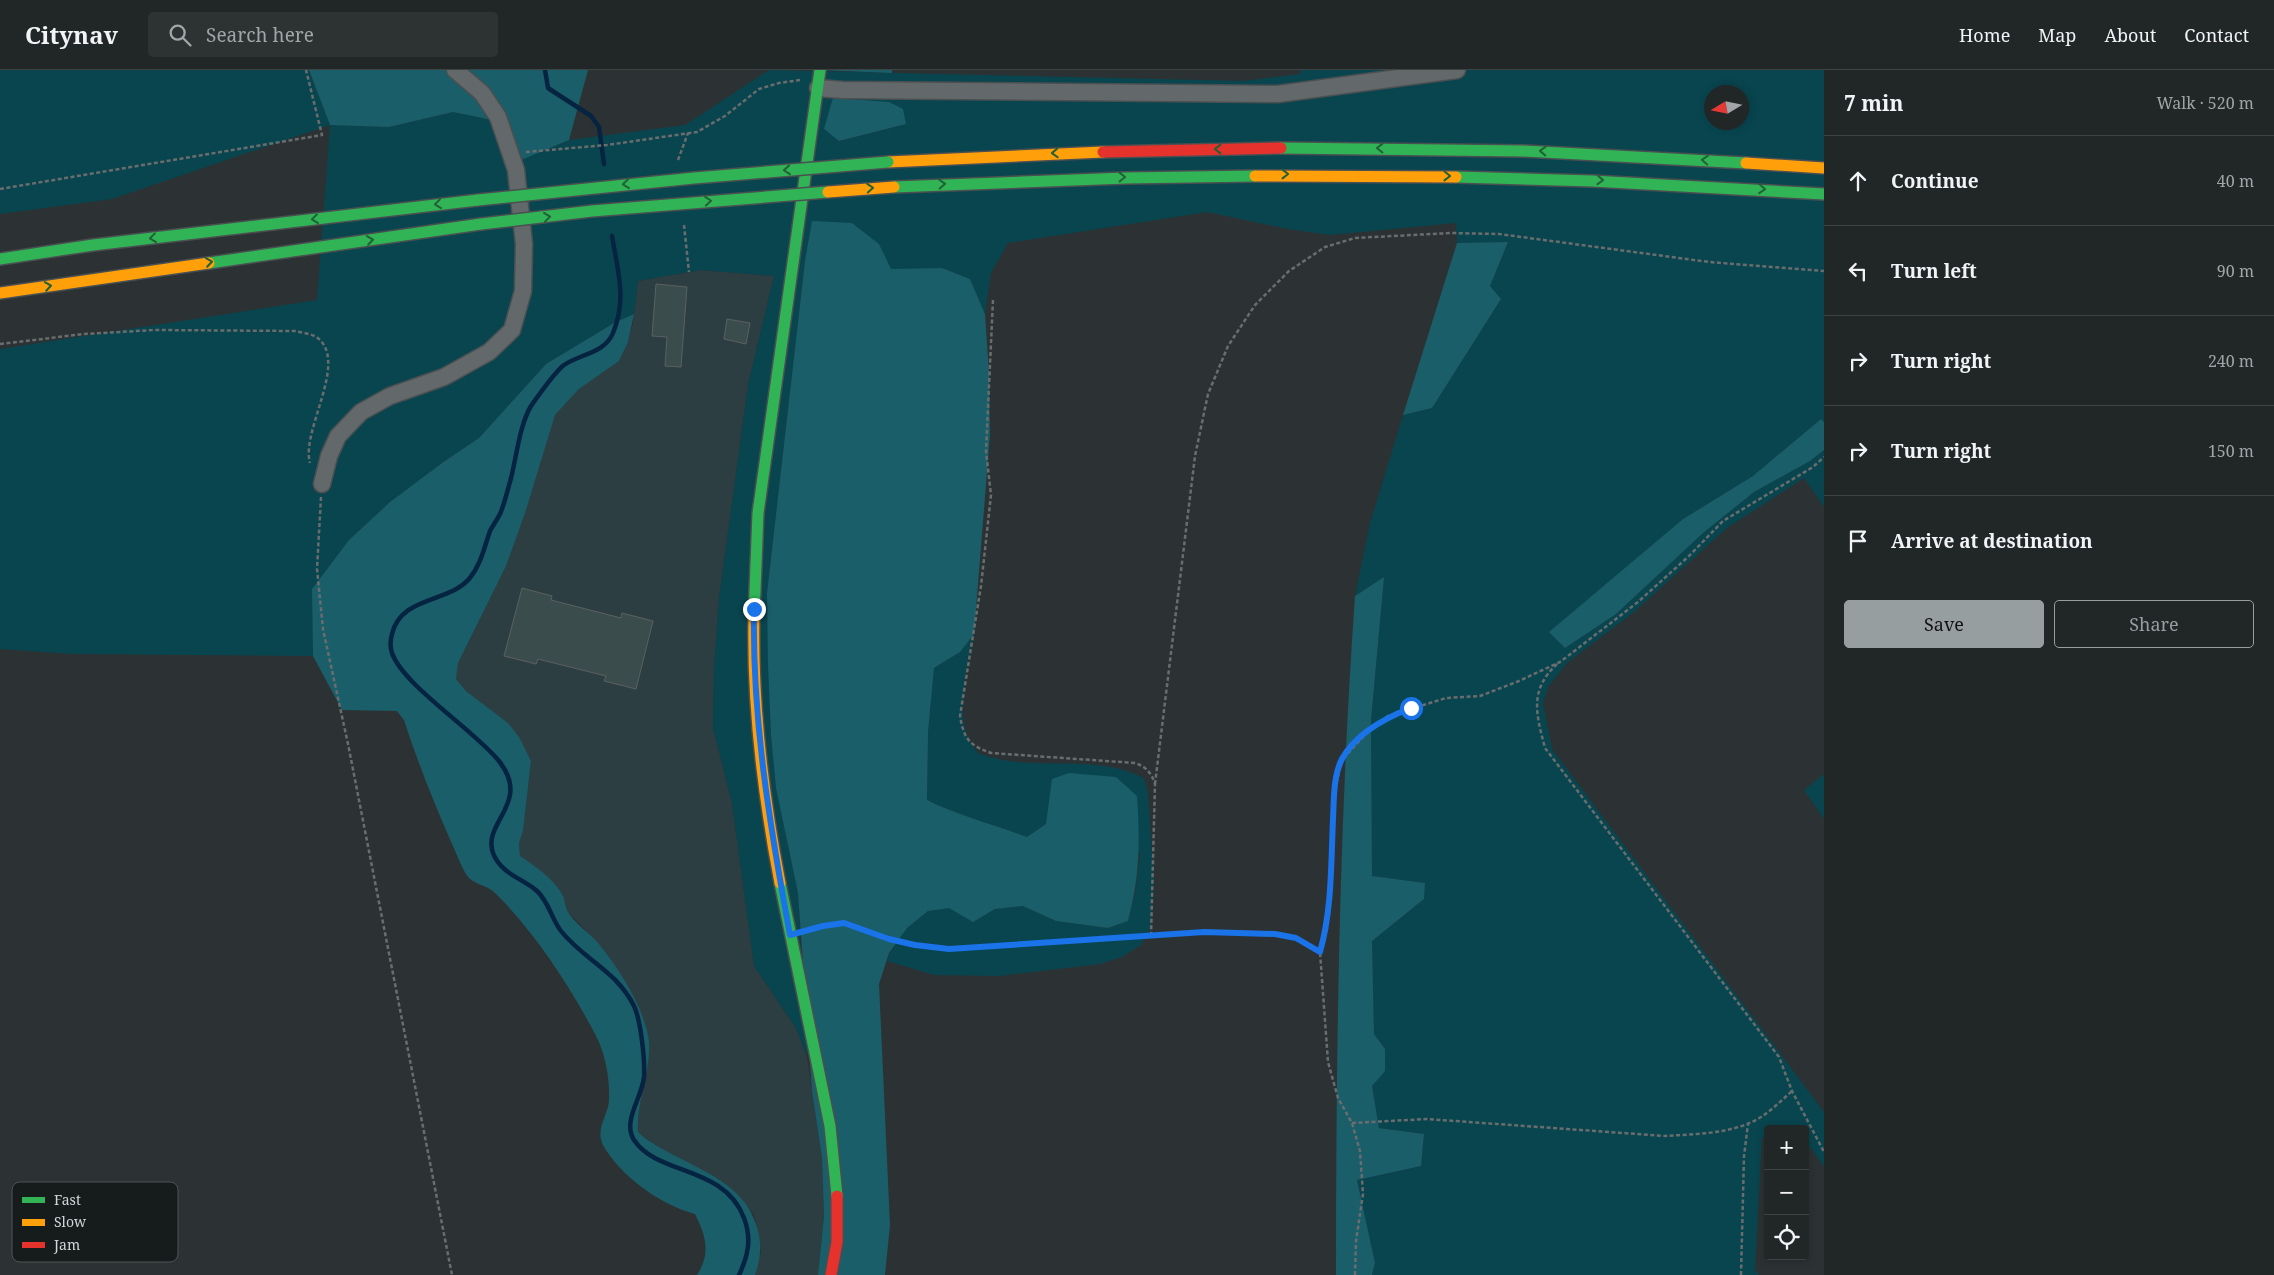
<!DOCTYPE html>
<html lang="en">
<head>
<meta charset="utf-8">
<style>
  body { margin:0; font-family:"Noto Serif",serif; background:#2d3233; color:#f1f3f6 }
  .controls { position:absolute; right:15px; bottom:15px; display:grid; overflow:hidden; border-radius:5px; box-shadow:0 2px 8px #0003 }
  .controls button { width:45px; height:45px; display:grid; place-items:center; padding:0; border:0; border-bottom:1px solid #3e4344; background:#212627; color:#f1f3f6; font:25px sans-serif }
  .compass { position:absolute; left:1704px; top:15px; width:45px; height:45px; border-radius:50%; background:#212627; box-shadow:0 2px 8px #0003; rotate:260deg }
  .stop { position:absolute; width:15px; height:15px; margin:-11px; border:4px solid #1a73e8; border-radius:50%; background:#fff }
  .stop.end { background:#1a73e8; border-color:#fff; box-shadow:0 1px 5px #0008 }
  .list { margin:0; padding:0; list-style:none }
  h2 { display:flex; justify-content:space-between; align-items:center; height:65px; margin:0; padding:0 20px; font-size:21px }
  h2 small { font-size:16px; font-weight:400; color:#a2a5a7 }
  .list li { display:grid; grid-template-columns:32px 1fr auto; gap:15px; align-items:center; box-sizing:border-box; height:90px; padding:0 20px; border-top:1px solid #3e4344 }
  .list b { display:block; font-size:19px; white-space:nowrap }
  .list em { font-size:16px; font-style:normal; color:#a2a5a7 }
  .actions { display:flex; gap:10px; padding:15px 20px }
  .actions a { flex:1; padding:11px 0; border:1px solid #979ea0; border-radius:5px; text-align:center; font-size:18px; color:#979ea0 }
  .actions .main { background:#979ea0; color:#111 }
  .icon { flex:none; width:28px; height:28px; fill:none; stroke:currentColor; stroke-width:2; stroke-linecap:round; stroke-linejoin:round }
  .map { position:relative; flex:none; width:1824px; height:1205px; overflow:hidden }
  header { display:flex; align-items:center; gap:30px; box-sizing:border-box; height:70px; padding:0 25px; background:#212627; border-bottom:1px solid #3e4344 }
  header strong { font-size:24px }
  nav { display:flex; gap:28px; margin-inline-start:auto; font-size:18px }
  .search { width:350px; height:45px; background:#2d3233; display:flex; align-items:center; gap:12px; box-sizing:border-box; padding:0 18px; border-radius:5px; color:#a2a5a7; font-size:19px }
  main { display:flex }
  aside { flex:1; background:#212627 }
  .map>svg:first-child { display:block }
</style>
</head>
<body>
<header>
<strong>Citynav</strong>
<div class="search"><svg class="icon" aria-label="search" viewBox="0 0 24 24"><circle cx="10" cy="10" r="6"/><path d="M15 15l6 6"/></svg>Search here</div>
<nav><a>Home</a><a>Map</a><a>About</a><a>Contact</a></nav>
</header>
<main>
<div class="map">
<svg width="1824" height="1205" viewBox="0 0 1824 1205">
  <rect width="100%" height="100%" fill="#2c3234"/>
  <polygon fill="#2d3e42" points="701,200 774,206 748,315 719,528 714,598 713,658 732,733 754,896 796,958 807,987 822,1088 824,1146 818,1205 755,1205 761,1182 759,1165 754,1144 727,1116 711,1105 667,1083 638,1062 637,1049 647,1000 649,972 644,949 631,922 600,875 568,842 563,826 520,786 519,773 523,761 531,691 508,653 466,621 456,609 458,593 506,496 555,345 579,319 619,291 628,272 633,254 638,211"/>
  <g fill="#09454f" fill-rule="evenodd">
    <path d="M0,0H309L330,55L389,57L453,42L503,52L519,91L569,70L685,55L769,0L1243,11L1300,4L1301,0H1824V352L1821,349L1753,406L1683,449L1550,562L1565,578L1616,544L1703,463L1754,422L1810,391L1824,380V437L1804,408L1727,458L1634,542L1567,593L1548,617L1543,634L1552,679L1824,1042V1097L1805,1070V1059H1768V1068H1762L1755,1200L1759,1205H1372L1375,1193L1357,1110L1421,1096L1424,1064L1379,1058L1372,1016L1385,979L1374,964L1372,871L1424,829L1425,813L1372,806L1371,650L1384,507L1355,526L1370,453L1403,345L1432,338L1501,229L1490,216L1508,172L1457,173L1456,153L1330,165L1288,159L1207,142L1008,173L991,203L985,244L970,209L942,198L891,200L879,174L805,191L767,523L771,665L776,718L798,823L807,987L796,958L754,896L732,733L713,658L714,598L719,528L748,315L774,206L701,200L638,211L634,244L614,253L546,294L479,368L442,393L390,432L349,470L312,519L313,586L72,584L0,579V279L317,230L330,55L112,129L0,144ZM1712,22H1742V52H1712ZM903,39L906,54L840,71L824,59Z"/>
    <path d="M974,564C968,594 956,639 968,668C970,673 975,679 979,684C989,686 999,690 1009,691C1053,697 1104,687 1144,708L1148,723L1154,811L1151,858L1141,875L1122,887L1100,894L1000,906L934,905L887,891C894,869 922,833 949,838C956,839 966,848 973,852L995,839L1023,836L1056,851L1108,858L1128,851L1135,824L1140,784L1046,754L1027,767C993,754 959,746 927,730L928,662L934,598L960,582Z"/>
    <polygon points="1824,704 1824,749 1804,720"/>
  </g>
  <g fill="#1a5e6a">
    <polygon points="309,0 588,0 569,70 519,91 502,52 453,42 389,57 330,55"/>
    <polygon points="819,0 892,0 892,3"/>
    <polygon points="833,28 889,32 903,39 906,54 839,71 824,59"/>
    <path d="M812,151L852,153L879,174L891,199L942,198L970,209L985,244L989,304L990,364L974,564L960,582L934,598L928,662L927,730C959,746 993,754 1027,767L1046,754L1052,709L1069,703L1116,707L1137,726C1140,772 1140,806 1128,851L1108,858L1056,851L1023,836L995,839L973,852L949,838L928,841L907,858L889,883L879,914L890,1155L885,1205H818L824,1146L822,1088L812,1021L798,823L776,718L771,665L768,595L767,523L805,191Z"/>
    <polygon points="1508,172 1490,216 1501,229 1432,338 1403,345 1457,173"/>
    <path d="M634,244L628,272L619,291L579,319L555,345L525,443L506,496L458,593L456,609L466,621L508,653L519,667L531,691L523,761L519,773L520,786C536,797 552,807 562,824C565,829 565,836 568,842C575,854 590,863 599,874C619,899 646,940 649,972C651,1003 636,1032 638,1062C675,1095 742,1103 757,1157C762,1173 761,1189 755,1205H697C711,1183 706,1166 695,1144C661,1135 620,1106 603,1075C595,1059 608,1045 609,1031C610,1011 606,986 597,968C572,919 535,862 495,823C489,816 476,815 469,808C462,800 457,784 452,774C434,733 418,693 404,650L397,641L342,640L313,586L312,519L349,470L390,432L442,393L479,368L546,294L614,253Z"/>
    <polygon points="1821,349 1824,352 1824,380 1810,391 1754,422 1703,463 1616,544 1565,578 1549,562 1683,449 1753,406"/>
    <path d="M1384,507L1371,650L1372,806L1425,813L1424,829L1372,871L1374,964L1385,979V1001L1372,1016L1379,1058L1424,1064L1421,1096L1357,1110L1375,1193L1372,1205H1336C1336,979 1339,752 1355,526Z"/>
  </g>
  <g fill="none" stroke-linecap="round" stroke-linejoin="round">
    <g stroke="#062342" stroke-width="4.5">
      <polyline points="545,0 548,18 591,46 599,57 604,94"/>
      <path d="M612,166C618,202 627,229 613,263C605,283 580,284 564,295C555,302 538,326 531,336C519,356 516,391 510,412C507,422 504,435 500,444C497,450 493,455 490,461C484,478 481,495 469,509C448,533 401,526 392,564C390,571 390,577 392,583C403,615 474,660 499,691C532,733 482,752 493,783C501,804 522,808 537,821C549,832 551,848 561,861C584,890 616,900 634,936C641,951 645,990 644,1007C642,1028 622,1051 634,1070C658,1106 724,1095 744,1148C752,1169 748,1186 739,1205"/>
    </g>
  </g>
  <g fill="#3b4c4d" stroke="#5b6061">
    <polygon points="656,214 687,217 681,297 665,296 667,267 652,266"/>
    <polygon points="727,249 750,253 746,274 724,269"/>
    <polygon points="522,518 552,526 551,530 621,548 622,543 653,551 636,619 604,611 606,606 538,589 536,594 504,586"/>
  </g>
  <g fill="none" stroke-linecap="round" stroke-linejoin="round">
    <defs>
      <g id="street">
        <polyline points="818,18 843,20 1278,24 1457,0"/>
        <polyline points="322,414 329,386 338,366 361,342 390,326 444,307 489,282 512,260 523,221 524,174 516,100 498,47 482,23 455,0"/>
      </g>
      <g id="fast">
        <polyline points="1281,78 1523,81 1746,93"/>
        <polyline points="1456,107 1592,111 1824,124"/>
        <polyline points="894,117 1126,108 1255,106"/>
        <polyline points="0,189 93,175 478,130"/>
        <polyline points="209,193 481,154"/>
        <polyline points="754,546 758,443 820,0"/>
        <polyline points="780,813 830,1056 837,1126"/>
      </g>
      <g id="slow">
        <polyline points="888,92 1103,82"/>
        <polyline points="1746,93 1824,98"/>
        <polyline points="1255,106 1456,107"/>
        <polyline points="0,223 209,193"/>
        <path d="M754,546C752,635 763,725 780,813"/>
      </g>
      <g id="jam">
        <polyline points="1103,82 1281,78"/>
        <polyline points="831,1205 837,1172 837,1126"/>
      </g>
    </defs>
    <use href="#street" stroke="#4a4f51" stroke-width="19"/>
    <use href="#fast" stroke="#4a4f51" stroke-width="14"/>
    <use href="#slow" stroke="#4a4f51" stroke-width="14"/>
    <use href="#jam" stroke="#4a4f51" stroke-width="14"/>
    <g stroke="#696d6e" stroke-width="2.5" stroke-dasharray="4 2.5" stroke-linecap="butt">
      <polyline points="526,82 607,75 697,62 725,46 759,19 779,13 800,10"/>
      <polyline points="678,90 688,63"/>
      <polyline points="0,119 322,65 306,0"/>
      <polyline points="684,155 689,202"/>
      <path d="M993,230L986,381L991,425L981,516L960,646C964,669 969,675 991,683L1135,693C1146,697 1151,702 1155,714L1151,866"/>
      <path d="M0,274L84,264L155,260L295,261C304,263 315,264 321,271C345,298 301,362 310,393"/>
      <polyline points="321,427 317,499 323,559 348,674 452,1205"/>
      <path d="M1557,594C1529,620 1536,644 1545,678L1779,987L1792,1021L1824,1082"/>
      <polyline points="1155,714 1195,386 1208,324 1228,276 1255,235 1289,201 1325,177 1355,168 1451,163 1499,164 1709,192 1824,201"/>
      <path d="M808,860C851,847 853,859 891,870C910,875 930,877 949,879L1204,862L1275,864L1296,868L1320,882"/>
      <path d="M1352,1053L1427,1049L1665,1066C1696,1064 1734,1064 1761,1047C1772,1040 1782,1030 1792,1021"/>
      <polyline points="1355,1205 1356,1171 1363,1124 1360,1081 1352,1053 1338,1028 1328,992 1320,882 1327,859 1335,719 1342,690 1372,657 1388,646 1446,628 1480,626 1519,611 1560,592 1638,532 1689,486 1723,451 1813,397 1824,387"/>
      <polyline points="1741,1205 1744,1086 1748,1054"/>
    </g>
    <use href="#street" stroke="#63686a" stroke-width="16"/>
    <use href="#fast" stroke="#30b455" stroke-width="11"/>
    <use href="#slow" stroke="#ff9f0a" stroke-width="11"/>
    <use href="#jam" stroke="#e5322d" stroke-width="11"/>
    <defs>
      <g id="fast-bridge">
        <polyline points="478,130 694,108 888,92"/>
        <polyline points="481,154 592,141 828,122"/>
      </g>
      <polyline id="slow-bridge" points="828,122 894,117"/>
    </defs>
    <use href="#fast-bridge" stroke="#4a4f51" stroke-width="14" stroke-linecap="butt"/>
    <use href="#slow-bridge" stroke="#4a4f51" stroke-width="14" stroke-linecap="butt"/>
    <use href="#fast-bridge" stroke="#30b455" stroke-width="11"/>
    <use href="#slow-bridge" stroke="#ff9f0a" stroke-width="11"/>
  </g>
  <defs><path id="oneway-chevron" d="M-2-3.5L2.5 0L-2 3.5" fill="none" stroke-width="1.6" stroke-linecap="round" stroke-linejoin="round" transform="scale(1.25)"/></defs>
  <g stroke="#226036">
    <use href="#oneway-chevron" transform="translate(1380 78) rotate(-179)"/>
    <use href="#oneway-chevron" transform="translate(1218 79) rotate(180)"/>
    <use href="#oneway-chevron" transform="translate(1543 81) rotate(-178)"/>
    <use href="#oneway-chevron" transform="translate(1055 83) rotate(178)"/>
    <use href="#oneway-chevron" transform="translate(1705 90) rotate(-176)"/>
    <use href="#oneway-chevron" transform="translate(787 100) rotate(175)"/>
    <use href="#oneway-chevron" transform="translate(1285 104)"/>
    <use href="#oneway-chevron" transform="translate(1447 106) rotate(1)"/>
    <use href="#oneway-chevron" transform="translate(1122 107) rotate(-1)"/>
    <use href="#oneway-chevron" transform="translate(1600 110) rotate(2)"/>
    <use href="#oneway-chevron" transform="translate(626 114) rotate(174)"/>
    <use href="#oneway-chevron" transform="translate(942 114) rotate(-3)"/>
    <use href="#oneway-chevron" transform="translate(870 118) rotate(-4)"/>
    <use href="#oneway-chevron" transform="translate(1762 119) rotate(4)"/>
    <use href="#oneway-chevron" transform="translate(708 131) rotate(-5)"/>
    <use href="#oneway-chevron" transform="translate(438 134) rotate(173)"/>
    <use href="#oneway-chevron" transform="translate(547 147) rotate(-7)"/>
    <use href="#oneway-chevron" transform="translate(315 149) rotate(173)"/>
    <use href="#oneway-chevron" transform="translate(153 168) rotate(173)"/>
    <use href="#oneway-chevron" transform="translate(370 170) rotate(-8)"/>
    <use href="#oneway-chevron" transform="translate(209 192) rotate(-8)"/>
    <use href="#oneway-chevron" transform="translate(48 216) rotate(-9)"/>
  </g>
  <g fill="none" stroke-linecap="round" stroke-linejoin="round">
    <path stroke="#1a73e8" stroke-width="6" d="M754,539C752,650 770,757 790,865L823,856L844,853L889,869L915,875L949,879L1204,862L1275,864L1296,868L1320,882C1332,840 1331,793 1333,749C1334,731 1333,706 1342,689C1356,663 1385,648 1411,638"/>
  </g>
  <rect x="12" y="1112" width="166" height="80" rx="8" fill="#161b1c" stroke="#4e5455" stroke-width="1"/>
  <rect x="22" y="1127" width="23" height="6" fill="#30b455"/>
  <rect x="22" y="1149" width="23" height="7" fill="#ff9f0a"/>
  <rect x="22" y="1172" width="23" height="6" fill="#e5322d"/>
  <g font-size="14" fill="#d1d8da">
    <text x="54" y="1135">Fast</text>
    <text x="54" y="1157">Slow</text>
    <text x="54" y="1180">Jam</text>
  </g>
</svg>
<div class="controls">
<button>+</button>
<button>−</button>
<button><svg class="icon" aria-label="locate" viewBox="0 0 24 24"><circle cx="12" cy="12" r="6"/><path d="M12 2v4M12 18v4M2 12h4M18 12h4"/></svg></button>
</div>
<svg class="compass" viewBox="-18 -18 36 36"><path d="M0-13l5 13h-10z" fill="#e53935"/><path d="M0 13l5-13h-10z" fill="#a2a5a7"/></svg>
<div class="stop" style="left:1411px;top:638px"></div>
<div class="stop end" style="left:754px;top:539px"></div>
</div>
<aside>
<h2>7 min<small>Walk · 520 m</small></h2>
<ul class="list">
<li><svg class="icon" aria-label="ahead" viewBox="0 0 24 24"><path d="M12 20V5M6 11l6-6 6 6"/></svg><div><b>Continue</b></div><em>40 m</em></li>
<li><svg class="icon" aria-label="left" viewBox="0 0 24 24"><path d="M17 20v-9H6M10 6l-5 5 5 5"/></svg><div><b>Turn left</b></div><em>90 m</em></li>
<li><svg class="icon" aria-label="right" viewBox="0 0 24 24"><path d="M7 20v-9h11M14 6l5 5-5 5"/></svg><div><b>Turn right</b></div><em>240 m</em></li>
<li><svg class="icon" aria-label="right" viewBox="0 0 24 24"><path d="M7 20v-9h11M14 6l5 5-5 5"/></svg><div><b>Turn right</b></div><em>150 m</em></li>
<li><svg class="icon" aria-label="arrive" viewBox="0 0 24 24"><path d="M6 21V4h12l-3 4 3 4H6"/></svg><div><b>Arrive at destination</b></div></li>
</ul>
<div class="actions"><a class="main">Save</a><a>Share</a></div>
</aside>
</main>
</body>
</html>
